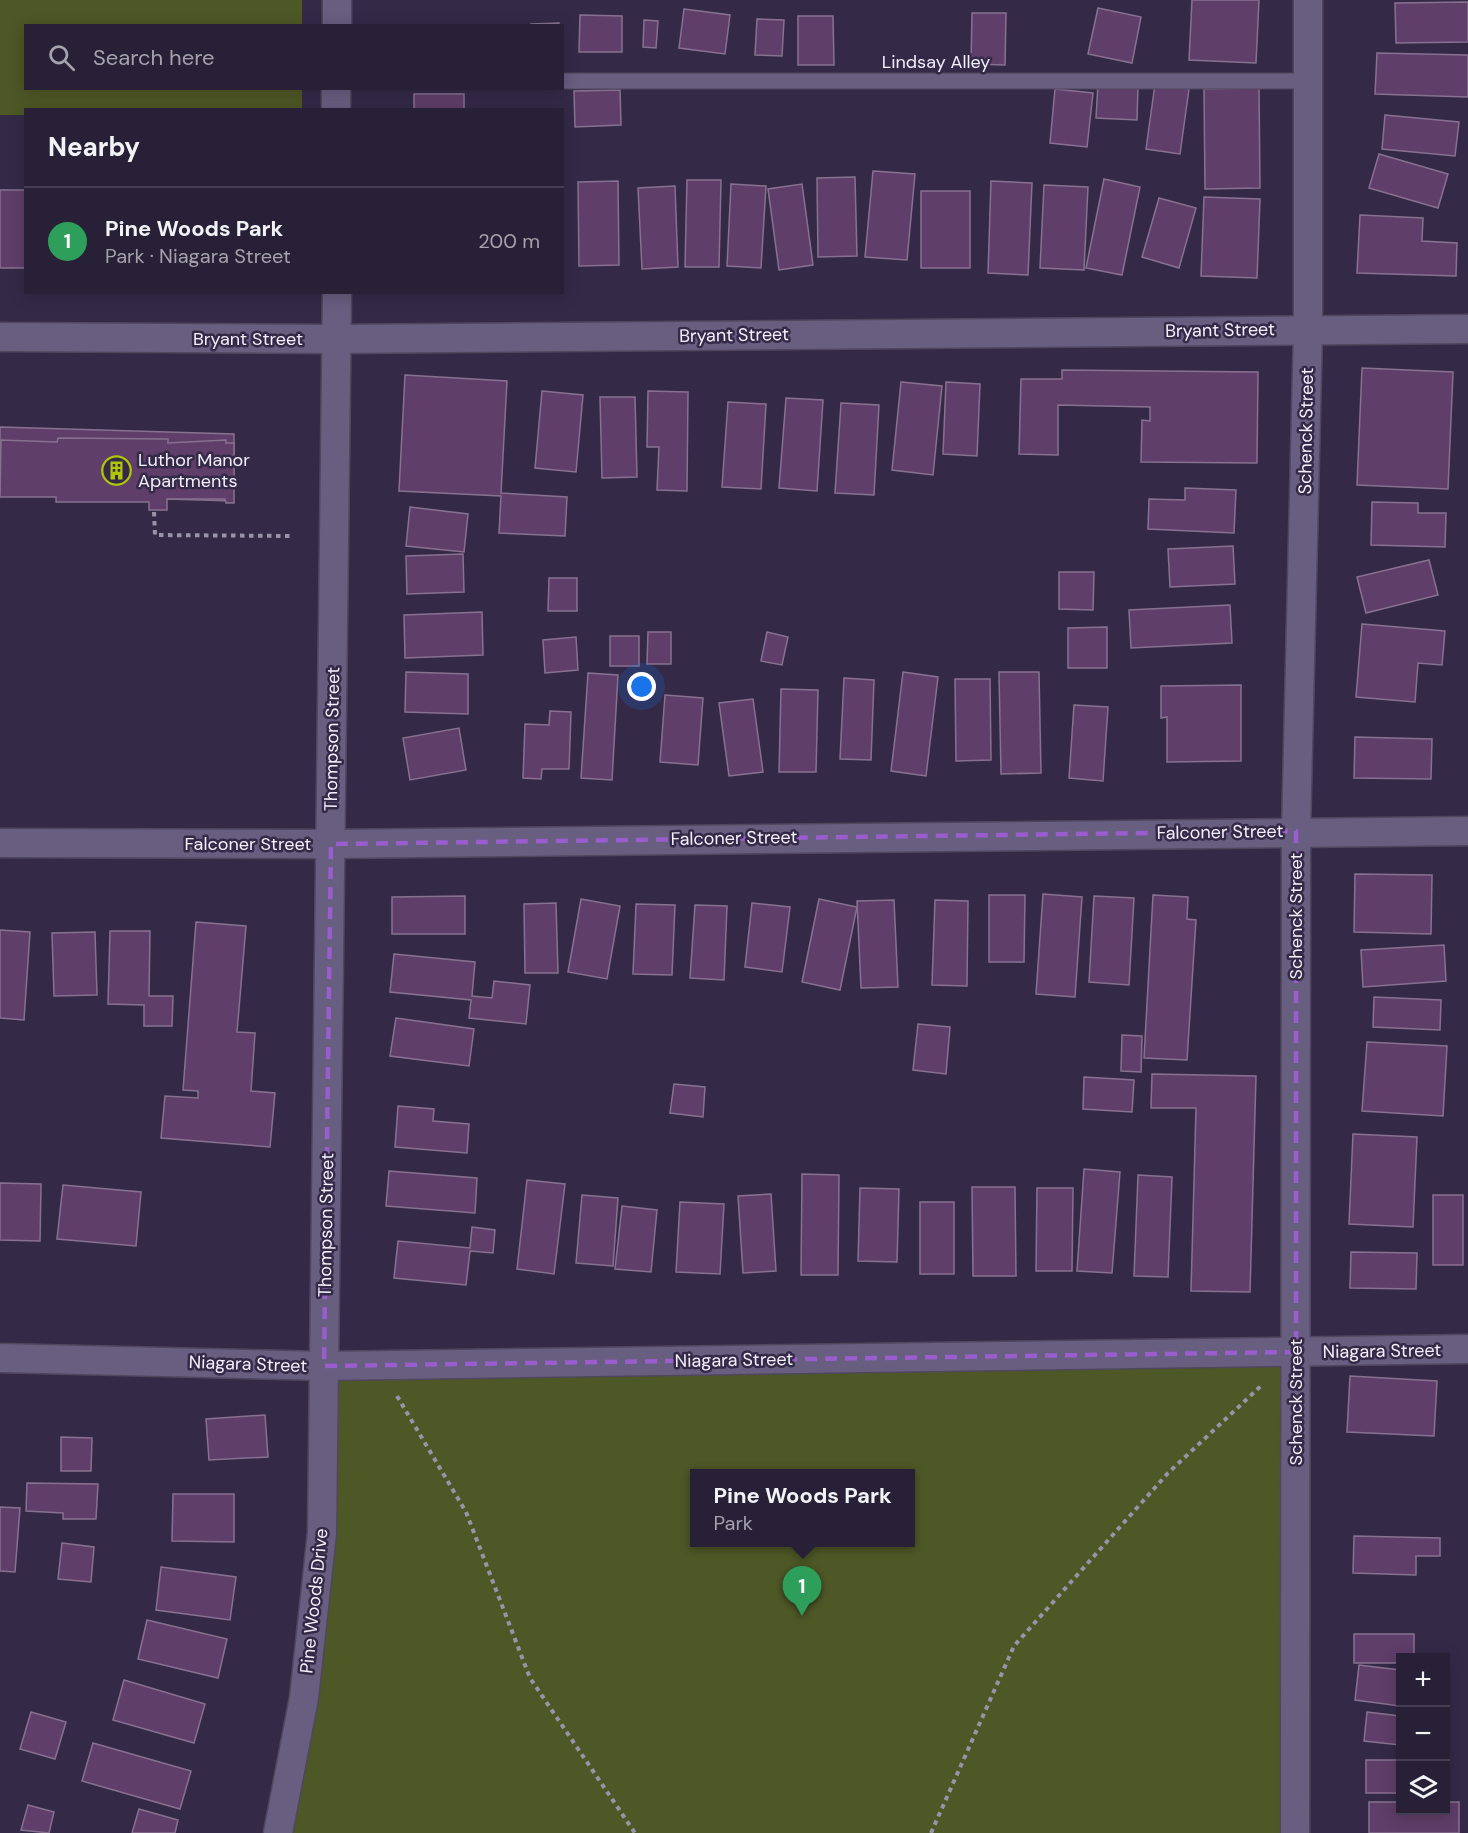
<!DOCTYPE html>
<html lang="en">
<head>
<meta charset="utf-8">
<style>
  body { margin:0; font-family:"DM Sans",sans-serif; background:#332d42; color:#f1f3f6 }
  .controls { position:absolute; right:18px; bottom:18px; display:grid; overflow:hidden; border-radius:0px; box-shadow:0 3px 15px #0003 }
  .controls button { width:54px; height:54px; display:grid; place-items:center; padding:0; border:0; border-bottom:2px solid #433e51; background:#272036; color:#f1f3f6; font:30px sans-serif }
  .you { position:absolute; left:642px; top:687px; width:21px; height:21px; margin:-15px; border:4px solid #fff; border-radius:50%; background:#1a73e8; box-shadow:0 0 0 9px #1a73e833 }
  .badge { display:grid; place-items:center; width:39px; height:39px; border-radius:50%; background:#aec508; color:#fff; font-size:20px; font-weight:700 }
  .pin { position:absolute; translate:-50% -50px; filter:drop-shadow(0 2px 3px #0008) }
  .pin::after { content:''; position:absolute; top:32px; width:21px; height:18px; background:inherit; clip-path:polygon(0 0,100% 0,50% 100%) }
  .popup { position:absolute; left:690px; top:1469px; width:225px; height:78px; box-sizing:border-box; display:grid; place-content:center; border-radius:0px; background:#272036; filter:drop-shadow(0 2px 4px #0005); font-size:20px; white-space:nowrap; color:#a4a3ad }
  .popup b { font-size:22px; color:#f1f3f6 }
  .popup::after { content:''; position:absolute; left:50%; top:100%; margin-left:-12px; border:12px solid transparent; border-top-color:#272036 }
  .list { margin:0; padding:0; list-style:none }
  h2 { display:flex; justify-content:space-between; align-items:center; height:78px; margin:0; padding:0 24px; font-size:26px }
  h2 small { font-size:20px; font-weight:400; color:#a4a3ad }
  .list li { display:grid; grid-template-columns:39px 1fr auto; gap:18px; align-items:center; box-sizing:border-box; height:108px; padding:0 24px; border-top:2px solid #433e51 }
  .list b { display:block; font-size:22px; white-space:nowrap }
  .list p { margin:0; font-size:20px; white-space:nowrap; color:#a4a3ad }
  .list em { font-size:20px; font-style:normal; color:#a4a3ad }
  .icon { flex:none; width:33px; height:33px; fill:none; stroke:currentColor; stroke-width:2; stroke-linecap:round; stroke-linejoin:round }
  .map { position:relative; flex:none; width:1468px; height:1833px; overflow:hidden }
  .search { position:absolute; background:#272036; box-shadow:0 3px 15px #0003; left:24px; top:24px; width:540px; height:66px; display:flex; align-items:center; gap:15px; box-sizing:border-box; padding:0 21px; border-radius:0px; color:#a4a3ad; font-size:22px }
  .panel { position:absolute; background:#272036; box-shadow:0 3px 15px #0003; left:24px; top:108px; width:540px; height:186px; border-radius:0px }
  .map>svg:first-child { display:block }
</style>
</head>
<body>
<div class="map">
<svg width="1468" height="1833" viewBox="0 0 1468 1833">
  <rect width="100%" height="100%" fill="#342a48"/>
  <g fill="#4e5726" fill-rule="evenodd">
    <polygon points="0,0 302,0 302,25 26,26 26,88 302,89 302,109 26,110 25,115 0,115"/>
    <path d="M1296,1352L1285,1833H278L324,1366ZM694,1474H910V1542H694Z"/>
  </g>
  <g fill="#5f3e69" stroke="#887190" stroke-width="1.5">
    <polygon points="1192,0 1259,0 1256,63 1189,60"/>
    <polygon points="1468,2 1468,42 1396,43 1395,3"/>
    <polygon points="1098,8 1141,17 1132,63 1088,54"/>
    <polygon points="684,9 730,15 725,54 679,48"/>
    <polygon points="972,13 1006,13 1005,65 971,64"/>
    <polygon points="580,15 622,16 622,52 579,52"/>
    <polygon points="798,16 833,16 834,65 798,65"/>
    <polygon points="757,19 784,20 782,56 755,55"/>
    <polygon points="644,20 658,21 656,48 643,47"/>
    <polygon points="559,23 559,26 531,26 531,24"/>
    <polygon points="1377,53 1468,55 1468,97 1375,94"/>
    <polygon points="1098,84 1138,86 1137,120 1096,118"/>
    <polygon points="1155,84 1189,89 1180,154 1146,149"/>
    <polygon points="1259,88 1260,188 1205,189 1204,89"/>
    <polygon points="1055,89 1093,93 1087,147 1050,143"/>
    <polygon points="620,90 621,125 575,127 574,91"/>
    <rect x="414" y="94" width="50" height="16"/>
    <polygon points="1385,115 1459,122 1455,156 1382,149"/>
    <polygon points="1379,154 1448,174 1438,208 1369,188"/>
    <polygon points="873,171 915,174 907,260 865,257"/>
    <polygon points="855,177 857,256 818,257 817,178"/>
    <polygon points="1104,179 1140,187 1122,275 1086,268"/>
    <polygon points="687,180 721,180 719,267 685,267"/>
    <polygon points="618,181 619,265 579,266 578,182"/>
    <polygon points="991,181 1032,183 1028,275 988,273"/>
    <polygon points="731,184 766,186 761,268 727,266"/>
    <polygon points="802,184 813,265 779,270 768,189"/>
    <polygon points="1044,185 1088,187 1084,270 1040,268"/>
    <polygon points="675,186 678,267 642,269 638,188"/>
    <rect x="0" y="190" width="26" height="78"/>
    <rect x="921" y="191" width="49" height="77"/>
    <polygon points="1204,197 1260,199 1257,278 1201,276"/>
    <polygon points="1159,198 1196,208 1179,268 1142,257"/>
    <polygon points="1360,215 1423,218 1422,241 1457,243 1456,276 1357,273"/>
    <polygon points="1362,368 1453,372 1448,489 1357,485"/>
    <polygon points="1062,370 1258,372 1257,463 1141,462 1142,420 1150,421 1150,407 1058,405 1058,455 1019,454 1021,379 1062,379"/>
    <polygon points="405,375 507,381 501,493 567,497 565,536 499,533 501,496 399,491"/>
    <polygon points="901,382 942,386 933,475 892,470"/>
    <polygon points="946,382 980,384 977,456 943,454"/>
    <polygon points="542,391 583,395 576,472 535,468"/>
    <polygon points="648,391 688,392 687,491 657,490 659,447 647,447"/>
    <polygon points="600,397 635,397 637,477 602,478"/>
    <polygon points="786,398 823,400 817,491 779,488"/>
    <polygon points="728,402 766,404 761,489 722,487"/>
    <polygon points="841,403 879,405 874,495 835,493"/>
    <polygon points="0,427 234,434 233,501 0,494"/>
    <polygon points="58,438 168,439 168,443 226,440 226,443 234,443 234,503 226,503 225,499 167,499 167,510 149,510 149,502 56,502 56,497 0,497 1,440 57,442"/>
    <polygon points="1185,488 1236,490 1234,533 1148,529 1149,499 1185,500"/>
    <polygon points="1372,502 1418,503 1418,513 1446,513 1445,547 1371,545"/>
    <polygon points="410,507 468,514 464,552 406,546"/>
    <polygon points="1233,546 1235,584 1170,587 1168,549"/>
    <polygon points="463,554 464,592 407,594 406,556"/>
    <polygon points="1429,560 1438,595 1366,613 1357,577"/>
    <polygon points="1059,572 1094,572 1093,610 1059,609"/>
    <polygon points="549,578 577,578 577,611 548,611"/>
    <polygon points="1230,605 1232,643 1131,648 1129,610"/>
    <polygon points="482,612 483,655 405,658 404,615"/>
    <polygon points="1362,624 1445,631 1442,665 1418,663 1415,702 1356,697"/>
    <polygon points="1107,627 1107,668 1068,668 1068,628"/>
    <polygon points="648,632 671,632 671,664 647,664"/>
    <polygon points="767,632 788,637 782,665 761,661"/>
    <rect x="610" y="636" width="29" height="30"/>
    <polygon points="576,637 578,670 545,673 543,640"/>
    <polygon points="406,672 468,674 468,714 405,712"/>
    <polygon points="903,672 938,677 926,776 891,771"/>
    <polygon points="999,672 1039,672 1041,773 1001,774"/>
    <polygon points="588,673 618,675 612,780 581,778"/>
    <polygon points="844,678 874,680 871,760 840,759"/>
    <polygon points="955,679 990,679 991,760 956,761"/>
    <polygon points="1241,685 1241,761 1167,762 1167,717 1161,718 1161,686"/>
    <polygon points="781,689 818,690 816,772 779,772"/>
    <polygon points="665,695 703,698 698,765 660,762"/>
    <polygon points="753,699 763,772 729,776 719,703"/>
    <polygon points="1074,705 1108,707 1103,781 1069,778"/>
    <polygon points="550,711 571,712 569,769 542,769 541,779 523,778 525,724 549,725"/>
    <polygon points="459,728 466,770 410,780 403,738"/>
    <polygon points="1355,737 1432,739 1431,779 1354,778"/>
    <polygon points="1355,874 1432,875 1431,934 1354,932"/>
    <polygon points="1043,894 1082,897 1075,997 1036,994"/>
    <polygon points="989,895 1025,895 1024,962 989,962"/>
    <polygon points="1153,895 1188,897 1187,919 1196,920 1187,1060 1144,1058"/>
    <polygon points="465,896 465,934 392,934 392,897"/>
    <polygon points="1094,896 1134,898 1129,985 1089,982"/>
    <polygon points="581,899 620,906 607,979 568,972"/>
    <polygon points="819,899 857,907 840,990 802,982"/>
    <polygon points="894,900 898,987 861,988 857,901"/>
    <polygon points="935,900 968,901 967,986 932,985"/>
    <polygon points="556,903 558,973 525,973 524,904"/>
    <polygon points="752,903 790,907 782,972 745,967"/>
    <polygon points="636,904 675,905 672,975 633,974"/>
    <polygon points="695,905 727,906 724,980 690,978"/>
    <polygon points="196,922 246,926 237,1032 255,1033 251,1091 275,1093 270,1147 161,1138 165,1096 198,1098 198,1091 183,1090"/>
    <polygon points="0,930 30,932 24,1020 0,1018"/>
    <polygon points="110,931 150,931 149,996 173,996 172,1026 144,1026 144,1005 108,1004"/>
    <polygon points="95,932 97,995 54,996 52,933"/>
    <polygon points="1444,945 1446,981 1363,987 1361,950"/>
    <polygon points="394,954 475,962 472,996 492,998 494,981 530,985 526,1024 469,1018 471,1000 390,992"/>
    <polygon points="1374,997 1441,1000 1440,1030 1373,1027"/>
    <polygon points="396,1018 474,1029 469,1066 390,1056"/>
    <polygon points="918,1024 950,1027 946,1074 913,1070"/>
    <polygon points="1122,1035 1142,1036 1141,1072 1121,1071"/>
    <polygon points="1367,1042 1447,1046 1443,1116 1362,1111"/>
    <polygon points="1152,1074 1256,1076 1250,1292 1191,1291 1196,1108 1151,1108"/>
    <polygon points="1084,1077 1134,1080 1132,1112 1083,1109"/>
    <polygon points="674,1084 705,1087 703,1117 670,1113"/>
    <polygon points="398,1106 434,1109 433,1121 469,1124 467,1153 395,1147"/>
    <polygon points="1353,1134 1417,1137 1413,1227 1349,1224"/>
    <polygon points="1084,1169 1120,1172 1112,1273 1077,1271"/>
    <polygon points="389,1171 477,1178 475,1213 386,1206"/>
    <polygon points="802,1174 839,1175 838,1275 801,1275"/>
    <polygon points="1138,1175 1172,1177 1168,1277 1134,1276"/>
    <polygon points="527,1180 565,1184 554,1274 517,1269"/>
    <polygon points="0,1183 41,1184 40,1241 0,1240"/>
    <polygon points="63,1185 141,1192 136,1246 57,1239"/>
    <polygon points="972,1187 1015,1187 1016,1276 973,1276"/>
    <polygon points="860,1188 899,1189 897,1262 858,1261"/>
    <polygon points="1037,1188 1073,1188 1072,1271 1036,1271"/>
    <polygon points="771,1194 776,1271 743,1273 738,1196"/>
    <polygon points="582,1195 618,1198 613,1266 576,1263"/>
    <rect x="1433" y="1195" width="30" height="70"/>
    <polygon points="680,1202 724,1204 720,1274 676,1272"/>
    <rect x="920" y="1202" width="34" height="72"/>
    <polygon points="622,1206 657,1210 651,1272 615,1269"/>
    <polygon points="472,1227 495,1230 493,1253 470,1251 466,1285 394,1278 398,1241 470,1248"/>
    <polygon points="1351,1252 1417,1253 1416,1289 1350,1288"/>
    <polygon points="1350,1376 1437,1381 1434,1436 1347,1432"/>
    <polygon points="265,1415 268,1457 209,1460 206,1419"/>
    <polygon points="61,1437 92,1438 91,1471 61,1471"/>
    <polygon points="27,1483 98,1484 96,1519 63,1519 63,1513 26,1511"/>
    <polygon points="173,1494 234,1494 234,1542 172,1541"/>
    <polygon points="0,1507 20,1508 15,1572 0,1571"/>
    <polygon points="1354,1536 1440,1538 1440,1556 1416,1556 1416,1575 1353,1573"/>
    <polygon points="62,1543 94,1547 91,1582 58,1579"/>
    <polygon points="161,1567 236,1577 230,1620 156,1610"/>
    <polygon points="147,1620 227,1639 218,1678 138,1659"/>
    <polygon points="1354,1634 1414,1634 1414,1658 1400,1658 1400,1663 1354,1663"/>
    <polygon points="1359,1665 1400,1670 1400,1706 1355,1700"/>
    <polygon points="124,1680 205,1704 194,1743 113,1720"/>
    <polygon points="31,1712 66,1722 55,1759 20,1749"/>
    <polygon points="1367,1712 1400,1716 1400,1745 1364,1741"/>
    <polygon points="93,1743 191,1771 180,1809 82,1781"/>
    <rect x="1366" y="1760" width="34" height="33"/>
    <polygon points="1369,1802 1400,1802 1400,1810 1446,1810 1446,1802 1459,1802 1459,1833 1369,1833"/>
    <polygon points="28,1805 54,1812 49,1833 21,1830"/>
    <polygon points="139,1809 178,1820 175,1833 132,1833"/>
  </g>
  <g fill="none" stroke-linecap="round" stroke-linejoin="round">
    <defs>
      <polyline id="lane" points="562,81 1309,81"/>
      <g id="street">
        <polyline points="337,26 337,0"/>
        <polyline points="336,88 336,110"/>
        <polyline points="0,337 337,339 1468,329"/>
        <polyline points="0,843 331,844 1468,831"/>
        <polyline points="0,1358 324,1366 1468,1349"/>
        <polyline points="278,1833 304,1698 322,1533 337,292"/>
        <polyline points="1295,1833 1296,831 1308,329 1308,0"/>
      </g>
    </defs>
    <use href="#lane" stroke="#50475f" stroke-width="17"/>
    <use href="#street" stroke="#50475f" stroke-width="31"/>
    <g stroke="#9993a7" stroke-width="4" stroke-dasharray="4.5 4.5" stroke-linecap="butt">
      <polyline points="154,512 155,535 293,536"/>
      <polyline points="397,1396 466,1512 530,1678 635,1833"/>
      <polyline points="931,1833 1014,1646 1168,1473 1263,1384"/>
    </g>
    <use href="#lane" stroke="#685e80" stroke-width="15"/>
    <use href="#street" stroke="#685e80" stroke-width="28"/>
  </g>
  <path fill="none" stroke="#995dce" stroke-width="4.5" stroke-dasharray="12 8" stroke-linejoin="round" d="M1296,831V1352L324,1366L331,844Z"/>
  <defs>
    <symbol id="building-ring" viewBox="-11 -11 22 22"><circle r="9.5" fill="#342a48" stroke="#aec508" stroke-width="1.5"/><path d="M-4-6H4V6H1V3H-1V6H-4ZM-2.5-4.3h1.7v1.8h-1.7ZM.8-4.3h1.7v1.8H.8ZM-2.5-1h1.7V.8h-1.7ZM.8-1h1.7V.8H.8Z" fill="#aec508"/></symbol>
  </defs>
  <g fill-rule="evenodd">
    <use href="#building-ring" x="100" y="454" width="33" height="33"/>
  </g>
  <g text-anchor="middle" stroke-width="5" stroke-linejoin="round" paint-order="stroke">
    <g font-size="18" fill="#f3f0fc" stroke="#342a48">
      <text x="936" y="68">Lindsay Alley</text>
      <text transform="translate(1220 330) rotate(-1)" y="6">Bryant Street</text>
      <text transform="translate(734 335) rotate(-1)" y="6">Bryant Street</text>
      <text x="248" y="345">Bryant Street</text>
      <text transform="translate(1306 431) rotate(-89)" y="6">Schenck Street</text>
      <text transform="translate(332 739) rotate(-89)" y="6">Thompson Street</text>
      <text transform="translate(1220 832) rotate(-1)" y="6">Falconer Street</text>
      <text transform="translate(734 838) rotate(-1)" y="6">Falconer Street</text>
      <text x="248" y="850">Falconer Street</text>
      <text transform="translate(1296 916) rotate(-90)" y="6">Schenck Street</text>
      <text transform="translate(326 1225) rotate(-89)" y="6">Thompson Street</text>
      <text transform="translate(1382 1351) rotate(-1)" y="6">Niagara Street</text>
      <text transform="translate(734 1360) rotate(-1)" y="6">Niagara Street</text>
      <text transform="translate(248 1364) rotate(2)" y="6">Niagara Street</text>
      <text transform="translate(1296 1402) rotate(-90)" y="6">Schenck Street</text>
      <text transform="translate(314 1601) rotate(-84)" y="6">Pine Woods Drive</text>
    </g>
    <g font-size="18" fill="#f3f0fc" stroke="#342a48" text-anchor="start">
      <text x="138" y="466">Luthor Manor<tspan x="138" dy="21">Apartments</tspan></text>
    </g>
  </g>
</svg>
<div class="controls">
<button>+</button>
<button>−</button>
<button><svg class="icon" aria-label="layers" viewBox="0 0 24 24"><path d="M12 4l9 5-9 5-9-5zM3 14l9 5 9-5"/></svg></button>
</div>
<div class="you"></div>
<div class="pin badge" style="left:802px;top:1616px;background:#2e9e5b">1</div>
<div class="popup"><b>Pine Woods Park</b>Park</div>
<div class="search"><svg class="icon" aria-label="search" viewBox="0 0 24 24"><circle cx="10" cy="10" r="6"/><path d="M15 15l6 6"/></svg>Search here</div>
<section class="panel">
<h2>Nearby<small></small></h2>
<ul class="list">
<li><span class="badge" style="background:#2e9e5b">1</span><div><b>Pine Woods Park</b><p>Park · Niagara Street</p></div><em>200 m</em></li>
</ul>
</section>
</div>
</body>
</html>
